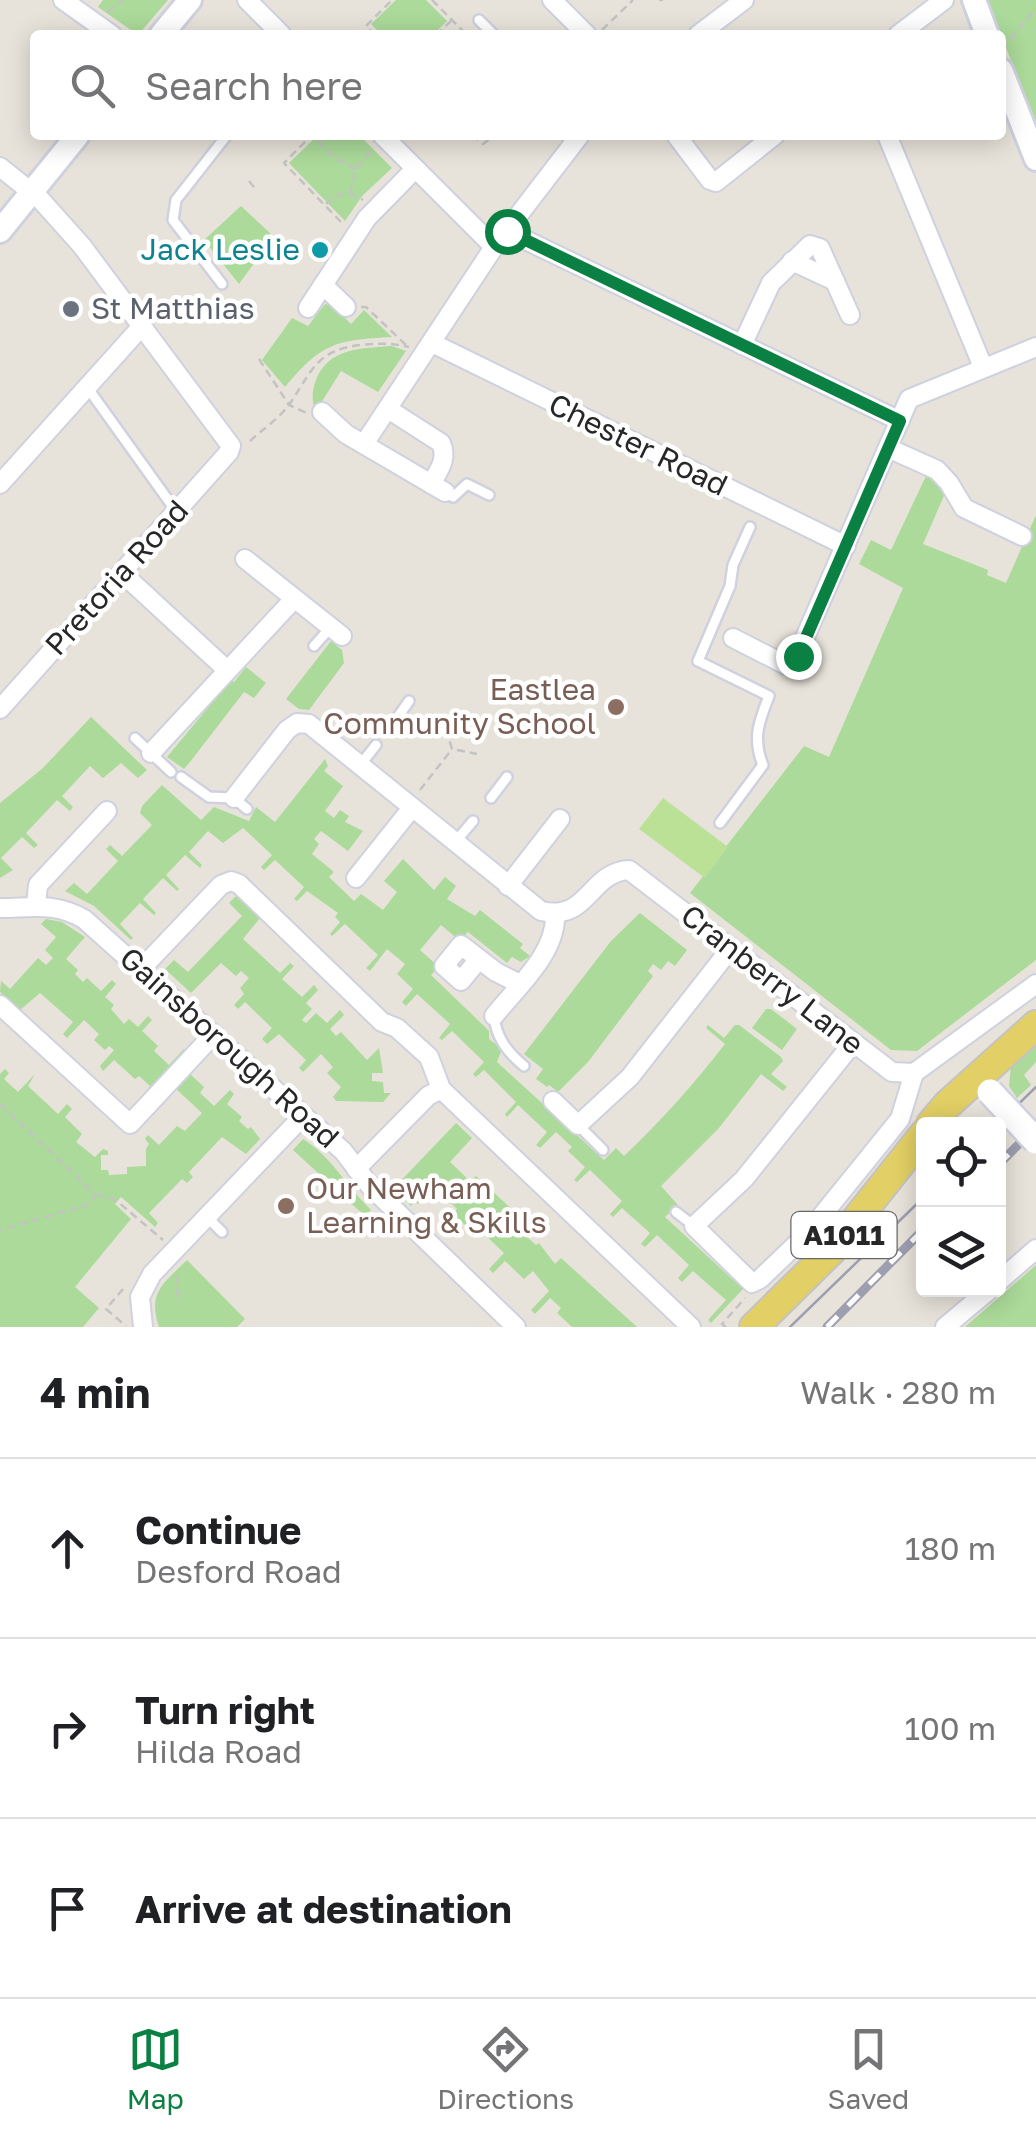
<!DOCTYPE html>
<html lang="en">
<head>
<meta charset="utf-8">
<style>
  body { margin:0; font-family:"Golos Text",sans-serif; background:#f2f2f2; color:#202124 }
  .controls { position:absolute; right:30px; bottom:30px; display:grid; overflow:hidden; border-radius:10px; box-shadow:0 5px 25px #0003 }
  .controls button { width:90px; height:90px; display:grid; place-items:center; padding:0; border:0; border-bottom:2px solid #e0e0e0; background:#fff; color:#202124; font:50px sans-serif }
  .stop { position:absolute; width:30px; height:30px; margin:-22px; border:8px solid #0b8043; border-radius:50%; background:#fff }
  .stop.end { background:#0b8043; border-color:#fff; box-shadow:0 2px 10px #0008 }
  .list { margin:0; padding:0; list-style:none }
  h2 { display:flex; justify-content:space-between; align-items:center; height:130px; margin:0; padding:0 40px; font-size:42px }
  h2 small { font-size:32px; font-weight:400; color:#757577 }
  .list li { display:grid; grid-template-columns:65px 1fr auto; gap:30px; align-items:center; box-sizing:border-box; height:180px; padding:0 40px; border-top:2px solid #e0e0e0 }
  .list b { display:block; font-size:38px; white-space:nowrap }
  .list p { margin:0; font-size:32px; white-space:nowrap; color:#757577 }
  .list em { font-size:32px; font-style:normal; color:#757577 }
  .icon { flex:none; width:55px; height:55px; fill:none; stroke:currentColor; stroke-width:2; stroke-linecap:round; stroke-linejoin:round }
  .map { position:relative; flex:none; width:1036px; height:1327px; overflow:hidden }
  .search { position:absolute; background:#fff; box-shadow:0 5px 25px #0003; left:30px; right:30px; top:30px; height:110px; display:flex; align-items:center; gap:25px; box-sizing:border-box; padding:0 35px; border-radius:10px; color:#757577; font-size:38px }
  .sheet { height:670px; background:#fff }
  nav { display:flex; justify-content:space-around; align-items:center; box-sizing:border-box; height:140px; border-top:2px solid #e0e0e0; background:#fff; font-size:28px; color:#757577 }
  nav a { display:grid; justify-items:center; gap:5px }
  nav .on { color:#0b8043 }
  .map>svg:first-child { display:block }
</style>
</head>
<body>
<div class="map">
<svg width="1036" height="1327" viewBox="0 0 1036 1327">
  <rect width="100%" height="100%" fill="#e8e3da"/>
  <g fill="#abda9a">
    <polygon points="103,0 168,0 138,35 98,7"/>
    <polygon points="396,0 426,0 447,21 433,35 382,35 371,24"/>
    <polygon points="987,0 1036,0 1036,123"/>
    <polygon points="318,135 359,135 392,168 362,196 345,221 289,163"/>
    <polygon points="241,206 271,234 258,246 263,251 239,284 204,240"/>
    <path d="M325,304L333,306L351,324L364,310L392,337C335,340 322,343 285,387L262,360L292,318L308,326Z"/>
    <path d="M392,346L406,351L378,392L341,371L316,411C311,400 312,392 316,380C328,348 362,348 392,346Z"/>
    <polygon points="927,474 935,478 946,491 923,544 988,570 987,575 1006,583 1036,515 1036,960 917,1051 891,1050 690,893 804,746 829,757 903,588 859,564 871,540 891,550"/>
    <polygon points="331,641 342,650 344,663 309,710 299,709 286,699"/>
    <polygon points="246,667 266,683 254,698 244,692 190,762 184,769 167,757 231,680 234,682"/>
    <polygon points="91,717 147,770 138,778 121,763 103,778 90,766 62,796 73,807 70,811 57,800 26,833 38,845 34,848 22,837 1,858 13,870 0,878 0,803 43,768"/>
    <path d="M325,759L328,766L324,771L343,786L325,811L334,818L340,810L349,816L345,822L363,831L348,851L321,831L314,839L319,844L312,854L334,872L329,877L354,901L361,894L383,910L397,892L384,881L403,859L434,890L445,877L456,886L447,899L475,916L480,910L523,944L520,948L530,956L521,962L512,957L507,963L468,932L460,941L441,925L420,950L439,967L431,975L484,1026L489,1031V1039L502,1049L497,1062L604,1160L616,1148L624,1156C662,1120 693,1085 725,1044L706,1028L708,1025L724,1038L735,1025H739L781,1057L783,1061L771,1074L787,1087L783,1091L761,1074L719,1128L661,1186L678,1205L665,1217L743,1289L711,1323L708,1320L726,1300L693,1271L682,1282L678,1278L689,1265L657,1235L645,1247L641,1244L650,1233L622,1208L613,1217L610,1214L622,1201L590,1170L577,1182L574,1180L585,1167L568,1151L572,1147L556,1132L540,1148L536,1145L547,1132L518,1105L507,1117L505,1114L516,1102L484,1070L476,1077L473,1074L484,1062L452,1031L442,1040L439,1038L450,1024L417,994L406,1006L402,1002L413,989L397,974L405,964L387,949L370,971L366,968L378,955L345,924L332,936L330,934L340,922L335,917L338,913L307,891L297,901L294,899L304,887L275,860L264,870L261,867L272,855L243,828L223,843L208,831L189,852L202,865L200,868L185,855L166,875L179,889L177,891L163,878L143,899L156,913L154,915L140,903L120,924L133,938L131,940L94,906L65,891L74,883L87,894L118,861L106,849L110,845L122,856L152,825L140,813L142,806L162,785L201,820L214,807L249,821L256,807L275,822Z"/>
    <polygon points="236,896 260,918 243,939 280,973 290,963 294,966 282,979 302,997 314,985 318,990 306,1003 312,1009 302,1020 306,1023 316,1013 327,1023 340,1010 344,1015 330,1029 336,1036 341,1032 367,1060 379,1048 383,1073 372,1073 372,1081 383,1082 384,1093 391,1093 383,1102 336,1101 333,1097 341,1087 327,1073 333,1067 321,1054 303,1072 299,1068 306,1060 279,1034 267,1044 262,1039 272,1028 245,1002 238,1009 234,1005 244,994 240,988 249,978 241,971 236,976 221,963 191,993 165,969 174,960 188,972 242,916 229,903"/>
    <polygon points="640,913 687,950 675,966 668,961 661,970 653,964 648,971 653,976 588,1062 558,1092 549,1085 547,1087 536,1079 543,1069 524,1054 611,941"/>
    <polygon points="46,919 62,922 85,937 66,959 78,970 75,974 83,982 87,978 101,991 112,980 116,984 105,997 114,1005 111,1009 124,1024 129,1019 138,1027 148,1016 152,1020 142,1031 158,1046 154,1051 169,1065 184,1049 186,1052 139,1103 150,1086 139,1076 135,1079 114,1060 103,1071 100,1066 114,1050 109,1046 105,1050 94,1040 99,1034 84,1020 67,1038 63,1034 73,1022 40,993 20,1010 0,992 1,981 10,989 38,958 46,965 53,958 45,950 56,937 41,924"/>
    <polygon points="766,1009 771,1009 797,1029 782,1050 752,1028"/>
    <polygon points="1036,1044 1036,1062 1024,1075 1031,1085 1017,1098 1009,1086 1011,1065"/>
    <polygon points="5,1069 9,1073 4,1079 18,1092 35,1074 28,1086 58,1114 67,1104 72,1109 65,1117 82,1134 76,1142 95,1157 103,1149 108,1151 108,1155 101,1155 101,1170 108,1170 109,1175 127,1174 127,1167 146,1166 146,1149 149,1144 145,1139 148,1135 159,1145 177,1126 185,1131 202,1113 175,1088 188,1072 204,1087 200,1093 214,1106 230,1090 234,1094 227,1104 242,1117 239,1121 248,1129 251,1127 260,1139 246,1154 222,1137 189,1172 193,1177 187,1183 182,1179 149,1213 158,1223 155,1227 121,1197 115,1204 131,1219 75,1287 99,1308 83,1327 0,1327 0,1074"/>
    <polygon points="456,1123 472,1138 450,1162 470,1181 476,1176 517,1214 507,1226 516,1235 528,1223 534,1229 527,1237 536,1245 539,1243 555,1264 561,1258 637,1327 572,1327 557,1313 561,1308 550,1298 535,1314 531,1310 549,1291 533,1271 524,1279 505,1261 493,1273 489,1269 504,1253 482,1232 477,1236 453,1214 457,1209 447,1199 442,1203 430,1192 418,1204 415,1201 411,1206 393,1189"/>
    <path d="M303,1139C332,1157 347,1187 371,1210L365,1216L293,1150Z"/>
    <path d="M187,1260L245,1319L237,1327H159C147,1292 164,1283 187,1260Z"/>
    <polygon points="1036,1265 1036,1327 965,1327"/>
  </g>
  <polygon fill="#bbe197" points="663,798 728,847 705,878 639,829"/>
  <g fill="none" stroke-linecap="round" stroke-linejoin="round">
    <defs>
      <g id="service">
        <polyline points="479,20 494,35"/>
        <polyline points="222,284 173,220 176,200 227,135"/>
        <polyline points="87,387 176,511"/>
        <polyline points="445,492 453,497 467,484 489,495"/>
        <polyline points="314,646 331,627"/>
        <polyline points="395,721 409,701"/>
        <polyline points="135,738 171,772"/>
        <polyline points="361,764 376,745"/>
        <polyline points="181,777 209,797 234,798 247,809"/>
        <polyline points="491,798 507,777"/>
        <path d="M720,823L763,765C752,739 759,721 769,696L698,661L730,586L733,565L750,527"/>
        <polyline points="456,841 473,821"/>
        <path d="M494,1016C496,1037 507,1052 524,1066"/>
        <polyline points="578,1125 603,1150"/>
        <polyline points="676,1212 694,1226"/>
        <polyline points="207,1217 222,1232"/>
      </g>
      <g id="minor">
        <polyline points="63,0 112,35"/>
        <polyline points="247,0 282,35"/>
        <polyline points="552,0 587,35"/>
        <polyline points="698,35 744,0"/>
        <polyline points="898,35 944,0"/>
        <polyline points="382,135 494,247"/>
        <polyline points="676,135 710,180 716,182 775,135"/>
        <polyline points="887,135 983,367"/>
        <polyline points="0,167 40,199 82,246 231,446 229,452 0,709"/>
        <polyline points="507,231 900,421"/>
        <polyline points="792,261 835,281"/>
        <polyline points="323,285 346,307"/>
        <polyline points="308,308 367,218 415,169"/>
        <polyline points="432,343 846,546"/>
        <polyline points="742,345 771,283 810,245 820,248 850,315"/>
        <path d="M388,409L441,443C448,459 439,470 431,484"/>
        <polyline points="322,412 346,434 445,492"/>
        <polyline points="364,444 494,247 580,135"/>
        <polyline points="888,448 937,470 949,483 964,508 1022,536"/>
        <polyline points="0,484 142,326"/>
        <polyline points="245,559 342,636"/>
        <polyline points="122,573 227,670"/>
        <polyline points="733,638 786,665 793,665 909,399 1036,347"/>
        <polyline points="151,753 294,599"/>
        <path d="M234,798L287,730L297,723L309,724L541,911C589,922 589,872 629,870L892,1072L914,1073L1036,984"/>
        <polyline points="356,878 411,809"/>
        <polyline points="508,886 560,819"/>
        <polyline points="36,905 38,885 107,811"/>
        <path d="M0,908C32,908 55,902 84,919L343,1151L370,1186L516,1327"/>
        <polyline points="479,959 461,981 444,966 461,945 496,972 520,984"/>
        <polyline points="142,968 221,885 231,881 239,884 382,1022 397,1028 429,1057 441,1089"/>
        <polyline points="0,1005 130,1124 214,1034"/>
        <path d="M494,1016C517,987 557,953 555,914"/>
        <polyline points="853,1043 744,1179 694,1226 752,1283 760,1279 807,1234 900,1119 914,1073"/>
        <polyline points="553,1101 578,1125 630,1077 731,948"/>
        <polyline points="356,1169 428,1096 441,1089 691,1327"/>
        <polyline points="998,1282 1036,1249"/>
        <polyline points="143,1327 140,1297 152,1274 303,1116"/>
        <polyline points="945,1327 989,1290"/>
      </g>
      <g id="tertiary">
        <polyline points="974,0 987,35"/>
        <polyline points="161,35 190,0"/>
        <polyline points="1001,70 1036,159"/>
        <polyline points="0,231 78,135"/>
      </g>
      <g id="primary">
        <polyline points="931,1124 947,1105 1036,1025"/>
        <polyline points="754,1327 831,1251 924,1134"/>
      </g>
    </defs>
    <use href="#service" stroke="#cfd1df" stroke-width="14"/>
    <use href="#minor" stroke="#cfd1df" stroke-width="22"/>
    <use href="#tertiary" stroke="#cfd1df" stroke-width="28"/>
    <use href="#primary" stroke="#c3c3c3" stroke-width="32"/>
    <g stroke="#c3c3c3" stroke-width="2.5" stroke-dasharray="8 5" stroke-linecap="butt">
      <polyline points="432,0 467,35"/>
      <polyline points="659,0 663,0"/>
      <polyline points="108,12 123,0"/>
      <polyline points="602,30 633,0"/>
      <polyline points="375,35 366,26 392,0"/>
      <polyline points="436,35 451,21"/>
      <polyline points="1002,49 1036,8"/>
      <polyline points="472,135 483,144 495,135"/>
      <polyline points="249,181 254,187"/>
      <polyline points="350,193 356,169 371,151"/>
      <path d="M326,204C339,192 348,191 363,200"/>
      <polyline points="341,222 284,163 312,135 335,158 356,169"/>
      <polyline points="313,251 321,255"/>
      <polyline points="361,307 366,307 407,346"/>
      <polyline points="259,359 289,405 307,413"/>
      <path d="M250,441C263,429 281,417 291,402C313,369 317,350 361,345C378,343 392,343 409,347"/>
      <polyline points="446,729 452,749 477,754"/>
      <polyline points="420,790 452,749"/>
      <polyline points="0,1104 95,1194 91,1204 0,1230"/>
      <polyline points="97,1194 117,1201 163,1240"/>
      <polyline points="176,1276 179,1303"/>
      <polyline points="123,1289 106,1309 126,1326"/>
      <polyline points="726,1327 722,1324 745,1298"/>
    </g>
    <use href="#service" stroke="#fff" stroke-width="9"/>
    <use href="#minor" stroke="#fff" stroke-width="18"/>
    <use href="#tertiary" stroke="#fff" stroke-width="22"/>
    <use href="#primary" stroke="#e2cf65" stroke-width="28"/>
    <g stroke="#9d9eb0" stroke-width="2.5">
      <polyline points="998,1124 1036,1087"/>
      <polyline points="790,1327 924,1197"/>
    </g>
    <defs>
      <g id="rail">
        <polyline points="998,1165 1036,1127"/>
        <polyline points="827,1327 924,1229"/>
      </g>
    </defs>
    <use href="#rail" stroke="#9d9eb0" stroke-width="9"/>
    <use href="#rail" stroke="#fff" stroke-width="5" stroke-dasharray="15" stroke-linecap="butt"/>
    <defs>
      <polyline id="secondary-bridge" points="990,1092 1036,1141"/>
    </defs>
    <use href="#secondary-bridge" stroke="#cfd1df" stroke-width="30" stroke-linecap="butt"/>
    <use href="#secondary-bridge" stroke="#fff" stroke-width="25"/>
  </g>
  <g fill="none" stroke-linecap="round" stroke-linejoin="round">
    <polyline stroke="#0b8043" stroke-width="12" points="507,231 900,421 798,656"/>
  </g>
  <circle fill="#0f9aa8" stroke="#fff" stroke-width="4" cx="320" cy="250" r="10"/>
  <circle fill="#6b7280" stroke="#fff" stroke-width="4" cx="71" cy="309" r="10"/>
  <g fill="#8d6e63" stroke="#fff" stroke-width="4">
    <circle cx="616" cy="707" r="10"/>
    <circle cx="286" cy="1206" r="10"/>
  </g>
  <g text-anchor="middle" stroke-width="9" stroke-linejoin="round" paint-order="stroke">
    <rect fill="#fff" stroke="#686868" stroke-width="2.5" x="791.5" y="1212" width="105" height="46" rx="8"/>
    <g font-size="28" font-weight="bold" fill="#272727">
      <text x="844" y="1245">A1011</text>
    </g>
    <g font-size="30" fill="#0d838f" stroke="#fff" text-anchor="end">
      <text x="300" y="260">Jack Leslie</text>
    </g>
    <g font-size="30" fill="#5b616d" stroke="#fff" text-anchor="start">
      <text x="91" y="319">St Matthias</text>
    </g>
    <g font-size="30" fill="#272727" stroke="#fff">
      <text transform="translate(638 445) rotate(26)" y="10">Chester Road</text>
      <text transform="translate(117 578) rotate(-48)" y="10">Pretoria Road</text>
      <text transform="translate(772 980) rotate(38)" y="10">Cranberry Lane</text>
      <text transform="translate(229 1048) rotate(42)" y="10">Gainsborough Road</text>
    </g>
    <g font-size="30" fill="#785e54" stroke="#fff" text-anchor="end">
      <text x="596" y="700">Eastlea<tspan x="596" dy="34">Community School</tspan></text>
      <text x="306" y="1199" text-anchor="start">Our Newham<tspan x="306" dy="34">Learning &amp; Skills</tspan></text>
    </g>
  </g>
</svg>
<div class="controls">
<button><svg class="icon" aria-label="locate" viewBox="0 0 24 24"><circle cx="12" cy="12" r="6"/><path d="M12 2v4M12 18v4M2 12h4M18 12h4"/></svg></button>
<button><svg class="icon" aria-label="layers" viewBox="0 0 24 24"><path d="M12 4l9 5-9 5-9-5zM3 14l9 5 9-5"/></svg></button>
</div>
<div class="stop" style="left:507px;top:231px"></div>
<div class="stop end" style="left:798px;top:656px"></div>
<div class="search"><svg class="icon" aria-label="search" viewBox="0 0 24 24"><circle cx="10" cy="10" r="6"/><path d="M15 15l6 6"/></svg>Search here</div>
</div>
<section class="sheet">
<h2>4 min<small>Walk · 280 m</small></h2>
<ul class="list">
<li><svg class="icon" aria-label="ahead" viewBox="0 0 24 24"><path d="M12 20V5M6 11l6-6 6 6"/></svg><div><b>Continue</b><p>Desford Road</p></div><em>180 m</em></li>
<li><svg class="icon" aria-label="right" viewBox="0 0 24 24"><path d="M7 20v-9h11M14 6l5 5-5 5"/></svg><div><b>Turn right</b><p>Hilda Road</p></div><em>100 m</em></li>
<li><svg class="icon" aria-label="arrive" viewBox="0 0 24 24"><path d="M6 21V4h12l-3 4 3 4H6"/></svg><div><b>Arrive at destination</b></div></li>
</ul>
</section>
<nav>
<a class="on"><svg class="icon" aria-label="map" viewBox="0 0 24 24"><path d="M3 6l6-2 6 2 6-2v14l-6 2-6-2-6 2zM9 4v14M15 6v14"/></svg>Map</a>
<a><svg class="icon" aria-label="directions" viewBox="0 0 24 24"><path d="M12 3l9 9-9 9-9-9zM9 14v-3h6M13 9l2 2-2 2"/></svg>Directions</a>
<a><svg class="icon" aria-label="saved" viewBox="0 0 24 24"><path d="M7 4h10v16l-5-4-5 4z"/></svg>Saved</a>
</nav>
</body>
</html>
